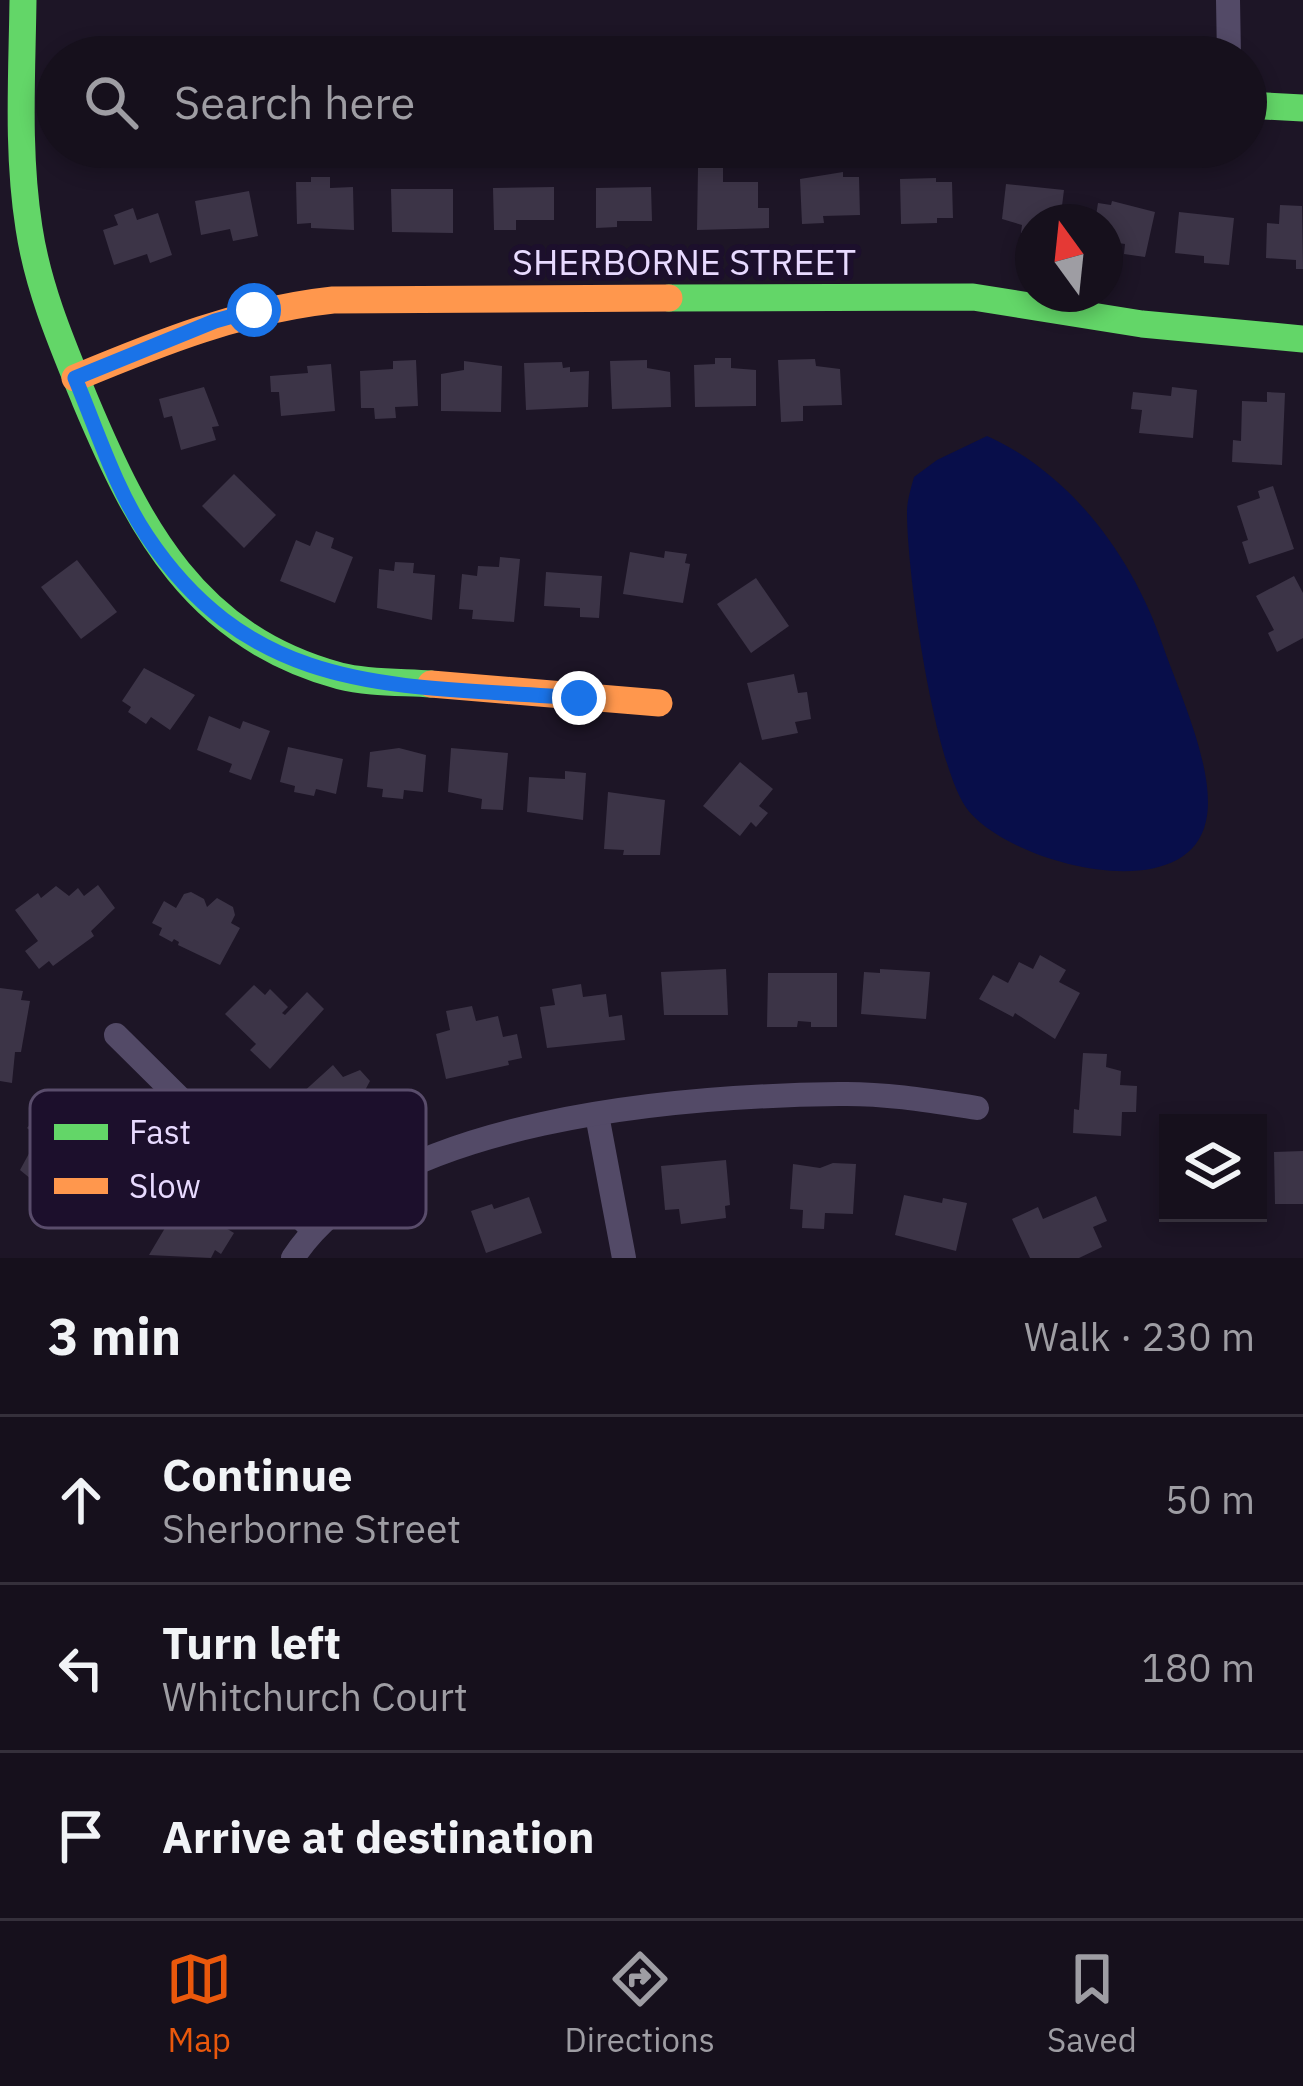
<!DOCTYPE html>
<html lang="en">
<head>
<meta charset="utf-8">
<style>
  body { margin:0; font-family:"IBM Plex Sans",sans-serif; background:#1f1925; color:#f1f3f6 }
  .controls { position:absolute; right:36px; bottom:36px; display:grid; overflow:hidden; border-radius:0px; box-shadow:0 6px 18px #0003 }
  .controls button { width:108px; height:108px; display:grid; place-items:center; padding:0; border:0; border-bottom:3px solid #35303b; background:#16101c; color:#f1f3f6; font:60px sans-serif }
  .compass { position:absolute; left:1015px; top:204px; width:108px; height:108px; border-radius:50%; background:#16101c; box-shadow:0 6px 18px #0003; rotate:345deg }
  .stop { position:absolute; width:36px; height:36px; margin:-27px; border:9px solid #1a73e8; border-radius:50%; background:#fff }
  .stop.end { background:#1a73e8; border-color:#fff; box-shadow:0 3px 12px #0008 }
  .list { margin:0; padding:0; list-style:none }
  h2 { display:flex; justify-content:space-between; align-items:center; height:156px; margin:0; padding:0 48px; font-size:51px }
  h2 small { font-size:39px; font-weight:400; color:#9e9da3 }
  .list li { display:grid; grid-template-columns:78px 1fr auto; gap:36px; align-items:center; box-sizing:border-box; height:168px; padding:0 48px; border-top:3px solid #35303b }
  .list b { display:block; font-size:45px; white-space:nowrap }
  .list p { margin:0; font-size:39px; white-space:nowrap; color:#9e9da3 }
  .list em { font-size:39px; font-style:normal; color:#9e9da3 }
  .icon { flex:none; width:66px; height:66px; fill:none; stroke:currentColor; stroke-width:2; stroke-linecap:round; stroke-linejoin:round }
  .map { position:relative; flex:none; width:1303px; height:1258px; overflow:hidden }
  .search { position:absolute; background:#16101c; box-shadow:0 6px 18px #0003; left:36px; right:36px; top:36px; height:132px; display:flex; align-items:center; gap:30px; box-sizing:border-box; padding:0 42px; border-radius:66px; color:#9e9da3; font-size:45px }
  .sheet { height:660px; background:#16101c }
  nav { display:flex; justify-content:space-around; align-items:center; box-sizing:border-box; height:168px; border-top:3px solid #35303b; background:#16101c; font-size:33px; color:#9e9da3 }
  nav a { display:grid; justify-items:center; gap:6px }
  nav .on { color:#ea580c }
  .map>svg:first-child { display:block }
</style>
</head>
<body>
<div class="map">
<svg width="1303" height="1258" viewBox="0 0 1303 1258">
  <rect width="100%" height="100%" fill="#1d1526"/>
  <path fill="#080e4a" d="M987,436C1072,474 1134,559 1163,646C1179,692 1217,773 1206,821C1187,912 1002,862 965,806C933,756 907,574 907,512C907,501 911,488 914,477L937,460Z"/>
  <g fill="#3c3447">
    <polygon points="698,168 723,168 723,182 758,182 758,208 769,208 769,228 697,230"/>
    <polygon points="843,172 843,177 859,177 860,215 823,216 824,223 802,224 800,179"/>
    <polygon points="311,177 330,177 330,188 353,187 354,230 311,228 311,223 297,224 296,182 311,182"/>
    <polygon points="936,178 936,182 952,182 953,218 937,218 937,223 901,224 900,179"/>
    <polygon points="1006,184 1064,190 1060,222 1033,222 1033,235 1021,233 1022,225 1002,219"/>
    <polygon points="554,187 554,220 516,220 516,230 494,230 493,188"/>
    <polygon points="651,187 652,221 617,221 617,227 596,228 596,188"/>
    <polygon points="391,189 453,189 453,233 392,232"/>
    <polygon points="249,191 258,236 233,241 230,229 201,235 195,201"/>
    <polygon points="1112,201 1155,212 1145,257 1124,254 1125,244 1105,241 1105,222 1095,222 1098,203 1111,205"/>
    <polygon points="1280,205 1302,206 1303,269 1296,269 1296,260 1266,258 1267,223 1279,224"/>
    <polygon points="133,208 137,220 158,213 172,255 150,263 147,254 114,265 103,230 118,225 114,215"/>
    <polygon points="1179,212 1234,218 1229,265 1204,263 1204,256 1175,253"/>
    <polygon points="715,358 731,358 731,368 756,370 756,406 695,407 694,365 715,364"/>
    <polygon points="815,359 816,366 840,369 842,405 803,406 803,421 781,422 778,360"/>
    <polygon points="416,360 418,406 395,407 396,418 375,419 374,408 361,408 360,371 393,369 393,361"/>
    <polygon points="647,360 647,368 670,372 671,407 612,409 610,361"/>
    <polygon points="464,361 502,366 501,412 441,411 441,374 464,370"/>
    <polygon points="562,362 563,368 570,367 570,372 589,371 588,407 526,410 524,363"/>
    <polygon points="331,364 335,411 281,416 279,392 271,392 270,376 308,373 307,366"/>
    <polygon points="204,387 219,426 212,427 216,440 181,450 172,416 164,418 159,399"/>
    <polygon points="1172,387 1197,390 1193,438 1139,433 1142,410 1131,409 1133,392 1171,396"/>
    <polygon points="1267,392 1285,393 1282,465 1232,462 1233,440 1241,441 1242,401 1267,402"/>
    <polygon points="234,474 276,515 244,548 202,506"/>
    <polygon points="1273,486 1294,549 1249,564 1242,542 1248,540 1237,506 1260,498 1258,491"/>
    <polygon points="316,531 334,538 331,548 353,557 335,603 280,581 296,540 310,546"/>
    <polygon points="665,551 687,554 685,563 690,564 683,603 623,594 630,552 664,558"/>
    <polygon points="500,557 520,559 514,622 472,619 473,610 459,609 462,574 477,576 478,566 499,567"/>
    <polygon points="77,560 117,612 81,639 41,587"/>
    <polygon points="395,562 414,563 413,573 435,575 432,620 377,608 379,569 394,571"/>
    <polygon points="546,572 602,576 599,618 580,617 580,608 544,606"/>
    <polygon points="1294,576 1303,593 1303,638 1277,652 1268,633 1274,630 1256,596"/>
    <polygon points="756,578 789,626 751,653 717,604"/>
    <polygon points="144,668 195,695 170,730 151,717 146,724 128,712 131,707 122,701"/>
    <polygon points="794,674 798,693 807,692 811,719 795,722 798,733 762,740 747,683"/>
    <polygon points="209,716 240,729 243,721 270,731 251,780 229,772 232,764 197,750"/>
    <polygon points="288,747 343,759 336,794 316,789 314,796 294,792 295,786 280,782"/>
    <polygon points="399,748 426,755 423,792 404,790 403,799 382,797 383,789 367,787 370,752"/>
    <polygon points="451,748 508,753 503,810 481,809 482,799 448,792"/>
    <polygon points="740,762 773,789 759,806 768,813 756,827 751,822 740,836 703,806"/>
    <polygon points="565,771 586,773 583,820 527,812 529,777 565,779"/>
    <polygon points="608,792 665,800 660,855 623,855 624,850 604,849"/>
    <polygon points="98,885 115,908 91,931 94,936 53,966 49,961 39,969 25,951 38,941 15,910 38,893 41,898 56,886 69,896 78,888 84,896"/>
    <polygon points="191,892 204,899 207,907 217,898 233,907 235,915 231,923 240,928 220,965 178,945 179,942 174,939 172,942 159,935 162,928 152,923 164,901 176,908 184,894"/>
    <polygon points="1040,955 1066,970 1059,982 1080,993 1055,1039 1015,1013 1013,1017 979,999 993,975 1008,983 1019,962 1033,969"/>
    <polygon points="726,969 728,1015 664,1015 661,972"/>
    <polygon points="880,969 930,972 926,1019 861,1014 864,972 880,973"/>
    <polygon points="768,973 837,973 837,1027 811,1027 811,1022 798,1021 797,1027 767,1027"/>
    <polygon points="581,984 583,997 606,994 609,1017 622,1015 625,1040 547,1048 540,1007 555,1005 552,989"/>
    <polygon points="254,985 265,995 270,989 288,1007 282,1013 285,1015 307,992 324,1009 270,1069 250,1050 256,1044 225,1014"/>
    <polygon points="0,988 23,991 21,1000 30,1001 21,1052 15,1052 12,1083 0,1081"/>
    <polygon points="472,1006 476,1021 498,1016 503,1037 517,1034 522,1058 508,1061 509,1065 446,1079 436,1034 450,1030 446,1011"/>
    <polygon points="1083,1053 1107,1054 1106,1067 1121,1071 1120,1085 1137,1086 1136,1112 1122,1112 1121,1136 1073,1133 1074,1109 1079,1110"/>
    <polygon points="333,1065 343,1077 360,1070 370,1081 362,1096 372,1098 380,1106 379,1117 348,1144 328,1128 323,1133 312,1121 308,1125 289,1105"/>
    <polygon points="45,1106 55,1115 60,1110 71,1119 69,1121 96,1142 93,1146 105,1156 79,1189 69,1181 61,1192 43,1176 37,1184 20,1170 38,1137 27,1128"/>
    <polygon points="1303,1151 1303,1204 1275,1204 1274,1152"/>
    <polygon points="726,1160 730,1205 725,1206 726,1218 681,1224 679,1209 665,1210 661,1166"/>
    <polygon points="833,1163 856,1164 853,1214 825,1213 824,1229 802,1228 803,1210 790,1209 793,1164 820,1168"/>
    <polygon points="904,1195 942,1203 943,1198 967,1203 956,1251 895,1235"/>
    <polygon points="1096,1196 1107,1221 1093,1227 1102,1247 1079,1258 1030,1258 1012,1219 1038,1207 1043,1219"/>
    <polygon points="529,1197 542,1233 486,1253 471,1211 492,1204 494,1209"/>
    <polygon points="181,1201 234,1233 221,1254 215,1250 211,1258 149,1255"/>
  </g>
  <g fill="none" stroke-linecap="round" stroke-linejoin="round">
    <g stroke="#534a67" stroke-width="24">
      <polyline points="1228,0 1229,57"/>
      <polyline points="116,1035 312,1229"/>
      <polyline points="597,1115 624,1258"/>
      <path d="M293,1258C384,1117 685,1096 839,1094C885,1093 932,1101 977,1108"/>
    </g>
    <g stroke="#63d668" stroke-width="27">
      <path d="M23,0C22,76 17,152 29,228C38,288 62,344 85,400C139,528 195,637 340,676C368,683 402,682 431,684"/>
      <polyline points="1246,105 1303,108"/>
      <polyline points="669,298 973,297 1142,324 1303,339"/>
    </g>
    <g stroke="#ff974d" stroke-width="27">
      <path d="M75,378C159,343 241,310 333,300L669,298"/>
      <polyline points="431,684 659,703"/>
    </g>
  </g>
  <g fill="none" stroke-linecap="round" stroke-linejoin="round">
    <path stroke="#1a73e8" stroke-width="15" d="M254,310L215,321L75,378C97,430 115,488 147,536C257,701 405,684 579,698"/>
  </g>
  <g text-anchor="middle" stroke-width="12" stroke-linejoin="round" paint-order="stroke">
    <g font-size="36" fill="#e8daff" stroke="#1c0f2c">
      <text x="684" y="275">SHERBORNE STREET</text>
    </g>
  </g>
  <rect x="30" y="1090" width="396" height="138" rx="18" fill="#1c0f2c" stroke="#594c6b" stroke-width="3"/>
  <rect x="54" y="1124" width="54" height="16" fill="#63d668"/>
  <rect x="54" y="1178" width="54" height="16" fill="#ff974d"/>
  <g font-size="33" fill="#e8daff">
    <text x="129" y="1144">Fast</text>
    <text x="129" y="1198">Slow</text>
  </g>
</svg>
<div class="controls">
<button><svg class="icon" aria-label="layers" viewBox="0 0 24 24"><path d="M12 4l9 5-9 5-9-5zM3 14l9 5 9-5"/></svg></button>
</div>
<svg class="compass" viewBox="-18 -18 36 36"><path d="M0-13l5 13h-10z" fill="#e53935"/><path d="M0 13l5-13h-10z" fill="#9e9da3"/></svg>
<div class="stop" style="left:254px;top:310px"></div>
<div class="stop end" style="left:579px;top:698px"></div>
<div class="search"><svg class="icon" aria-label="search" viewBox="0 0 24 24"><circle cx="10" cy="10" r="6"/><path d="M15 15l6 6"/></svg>Search here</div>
</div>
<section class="sheet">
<h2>3 min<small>Walk · 230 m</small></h2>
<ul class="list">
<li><svg class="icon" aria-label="ahead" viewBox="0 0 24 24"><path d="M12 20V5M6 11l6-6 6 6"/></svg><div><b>Continue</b><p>Sherborne Street</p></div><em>50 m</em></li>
<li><svg class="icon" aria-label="left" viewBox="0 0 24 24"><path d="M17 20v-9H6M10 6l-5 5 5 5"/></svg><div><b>Turn left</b><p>Whitchurch Court</p></div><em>180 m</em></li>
<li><svg class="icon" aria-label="arrive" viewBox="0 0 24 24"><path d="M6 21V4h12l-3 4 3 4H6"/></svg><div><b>Arrive at destination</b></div></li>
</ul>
</section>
<nav>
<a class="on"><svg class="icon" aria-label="map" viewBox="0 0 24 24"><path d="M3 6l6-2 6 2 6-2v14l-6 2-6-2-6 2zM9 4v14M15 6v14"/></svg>Map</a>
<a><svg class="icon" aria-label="directions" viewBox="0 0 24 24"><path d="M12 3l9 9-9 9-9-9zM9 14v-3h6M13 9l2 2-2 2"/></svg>Directions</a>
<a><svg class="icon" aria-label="saved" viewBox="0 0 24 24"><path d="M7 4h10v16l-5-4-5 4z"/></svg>Saved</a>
</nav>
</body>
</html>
